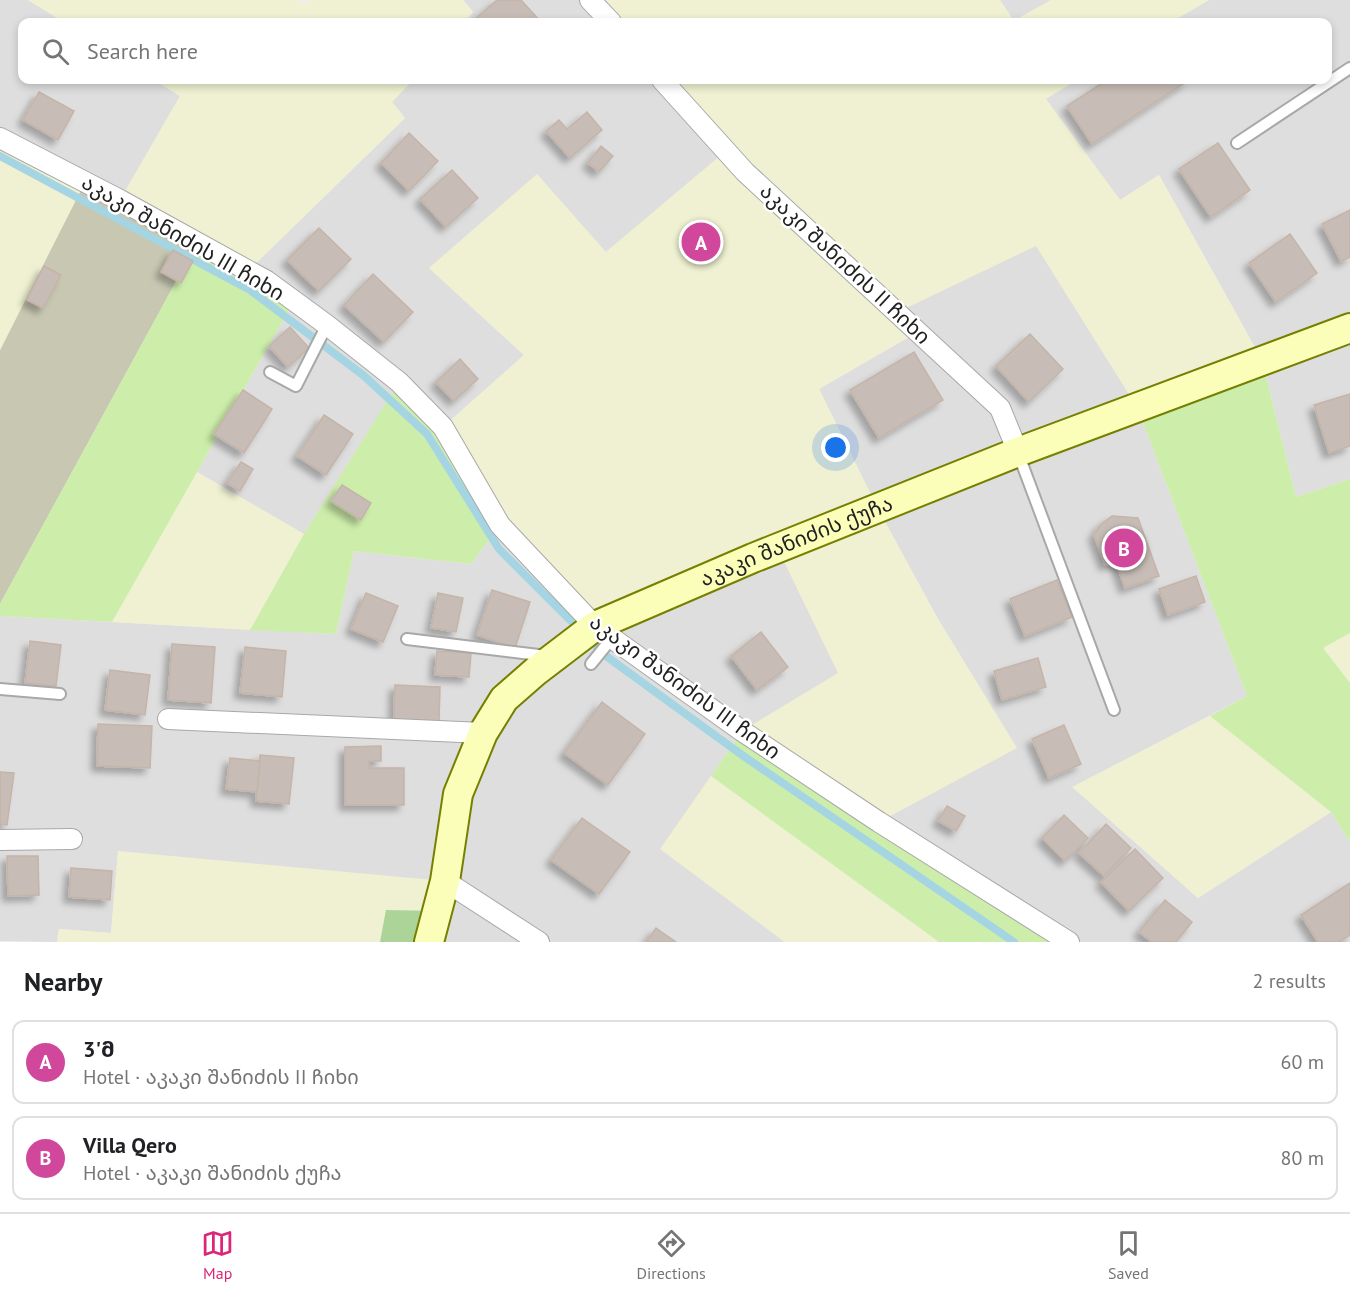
<!DOCTYPE html>
<html lang="en">
<head>
<meta charset="utf-8">
<style>
  body { margin:0; font-family:"PT Sans","Noto Sans Georgian",sans-serif; background:#f6f6f6; color:#202124 }
  .you { position:absolute; left:836px; top:448px; width:21px; height:21px; margin:-15px; border:4px solid #fff; border-radius:50%; background:#1a73e8; box-shadow:0 0 0 9px #1a73e833 }
  .badge { display:grid; place-items:center; width:39px; height:39px; border-radius:50%; background:#db2777; color:#fff; font-size:20px; font-weight:700 }
  .pin { position:absolute; translate:-50% -50%; border:3px solid #fff; box-shadow:0 2px 6px #0006 }
  .list { margin:0; padding:0; list-style:none }
  h2 { display:flex; justify-content:space-between; align-items:center; height:78px; margin:0; padding:0 24px; font-size:26px }
  h2 small { font-size:20px; font-weight:400; color:#757577 }
  .list li { display:grid; grid-template-columns:39px 1fr auto; gap:18px; align-items:center; box-sizing:border-box; height:84px; margin:0 12px 12px; padding:0 12px; border:2px solid #e0e0e0; border-radius:12px }
  .list b { display:block; font-size:22px; white-space:nowrap }
  .list p { margin:0; font-size:20px; white-space:nowrap; color:#757577 }
  .list em { font-size:20px; font-style:normal; color:#757577 }
  .icon { flex:none; width:33px; height:33px; fill:none; stroke:currentColor; stroke-width:2; stroke-linecap:round; stroke-linejoin:round }
  .map { position:relative; flex:none; width:1350px; height:942px; overflow:hidden }
  .search { position:absolute; background:#fff; box-shadow:0 3px 9px #0003; left:18px; right:18px; top:18px; height:66px; display:flex; align-items:center; gap:15px; box-sizing:border-box; padding:0 21px; border-radius:12px; color:#757577; font-size:22px }
  .sheet { height:270px; background:#fff }
  nav { display:flex; justify-content:space-around; align-items:center; box-sizing:border-box; height:84px; border-top:2px solid #e0e0e0; background:#fff; font-size:16px; color:#757577 }
  nav a { display:grid; justify-items:center; gap:3px }
  nav .on { color:#db2777 }
  .map>svg:first-child { display:block }
</style>
</head>
<body>
<div class="map">
<svg width="1350" height="942" viewBox="0 0 1350 942">
  <defs>
    <filter id="shadow"><feDropShadow dx="-5.5" dy="5.5" stdDeviation="3" flood-color="#0004"/></filter>
  </defs>
  <rect width="100%" height="100%" fill="#f2eee7"/>
  <g fill="#dfdede">
    <polygon points="0,0 28,0 64,22 22,22 22,80 154,80 180,96 120,200 0,138"/>
    <polygon points="463,0 590,0 611,22 464,22 473,12"/>
    <polygon points="1000,0 1051,0 1014,21"/>
    <polygon points="1209,0 1350,0 1350,479 1296,497 1262,360 1159,175 1120,200 1045,98 1077,80 1328,80 1328,22 1171,22"/>
    <polygon points="413,80 662,80 726,151 606,252 429,268 524,355 443,427 399,383 304,534 197,472 294,301 248,271 405,118 392,102"/>
    <polygon points="1036,245 1137,407 1247,696 1073,787 1198,898 1331,812 1350,842 1350,942 1069,942 879,822 1016,747 938,619 878,509 819,389 918,332 897,312"/>
    <polygon points="500,525 778,549 839,673 742,731 661,849 785,942 429,942 118,852 111,933 59,929 57,942 0,941 0,616 336,634 354,551 471,564"/>
  </g>
  <polygon fill="#c7c7b2" points="85,182 197,243 0,604 0,350"/>
  <g fill="#eff1d2">
    <polygon points="28,0 298,0 304,5 310,0 463,0 473,12 464,22 64,22"/>
    <polygon points="590,0 1000,0 1014,21 1051,0 1209,0 1171,22 611,22"/>
    <polygon points="154,80 413,80 392,102 405,118 248,271 120,200 180,96"/>
    <polygon points="662,80 1077,80 1046,99 1120,200 1159,175 1262,360 1137,407 1036,246 898,312 918,331 819,389 878,509 938,619 1017,748 879,822 742,731 838,673 778,549 595,626 500,525 443,427 524,355 429,268 537,174 606,252 726,151"/>
    <polygon points="0,138 85,182 0,350"/>
    <polygon points="197,472 304,534 250,630 112,622"/>
    <polygon points="1350,633 1350,683 1323,648"/>
    <polygon points="1210,716 1331,812 1198,898 1072,787"/>
    <polygon points="711,776 939,942 785,942 660,849"/>
    <polygon points="118,851 445,881 437,911 386,911 380,942 57,942 59,929 111,933"/>
  </g>
  <g fill="#cdeeab">
    <polygon points="197,243 294,301 112,622 0,616 0,604"/>
    <polygon points="1262,360 1296,497 1350,479 1350,633 1323,648 1350,683 1350,842 1331,812 1210,716 1247,696 1137,407"/>
    <polygon points="399,382 443,427 500,525 471,564 354,551 336,634 250,630 304,534"/>
    <polygon points="742,731 1069,942 939,942 711,776"/>
  </g>
  <polygon fill="#acd499" points="386,910 437,911 429,942 380,942"/>
  <g fill="none" stroke-linecap="round" stroke-linejoin="round">
    <polyline stroke="#a5d5e2" stroke-width="8" points="0,156 250,290 363,375 427,434 499,549 606,656 742,755 1014,942"/>
  </g>
  <g fill="#c7bdb6" stroke="#c5b4a8" stroke-width="1.5" filter="url(#shadow)">
    <polygon points="497,0 521,0 541,22 476,22 474,20"/>
    <polygon points="1107,80 1189,80 1092,144 1067,106"/>
    <polygon points="39,92 74,111 58,140 23,120"/>
    <polygon points="587,112 602,130 570,158 546,131 559,120 567,129"/>
    <polygon points="409,133 438,161 409,191 381,163"/>
    <polygon points="1218,143 1250,190 1211,217 1179,169"/>
    <polygon points="601,146 613,156 599,172 588,163"/>
    <polygon points="452,170 478,198 446,227 420,199"/>
    <polygon points="1350,210 1350,257 1341,261 1322,224"/>
    <polygon points="319,228 351,259 319,291 287,260"/>
    <polygon points="1290,234 1317,273 1276,302 1249,263"/>
    <polygon points="173,250 193,261 181,283 161,272"/>
    <polygon points="44,266 61,275 43,308 27,300"/>
    <polygon points="373,274 413,312 384,342 344,305"/>
    <polygon points="290,327 309,348 288,367 269,346"/>
    <polygon points="1030,334 1063,369 1029,402 996,366"/>
    <polygon points="914,352 943,400 879,438 850,390"/>
    <polygon points="460,359 478,379 454,401 436,382"/>
    <polygon points="243,390 272,409 244,453 214,434"/>
    <polygon points="1350,394 1350,446 1329,453 1314,405"/>
    <polygon points="324,415 353,434 326,475 297,456"/>
    <polygon points="241,462 253,469 240,491 227,483"/>
    <polygon points="342,485 371,503 361,520 331,501"/>
    <polygon points="1112,516 1138,518 1159,576 1125,588 1116,562 1105,565 1094,535 1100,525"/>
    <polygon points="1196,576 1205,602 1168,615 1159,589"/>
    <polygon points="1057,580 1072,617 1025,636 1010,599"/>
    <polygon points="492,590 530,602 515,648 477,635"/>
    <polygon points="366,593 398,606 383,642 351,629"/>
    <polygon points="438,593 463,598 456,632 431,628"/>
    <polygon points="761,632 788,667 757,690 731,656"/>
    <polygon points="30,641 61,645 56,686 25,683"/>
    <polygon points="172,644 215,647 211,703 168,700"/>
    <polygon points="245,647 286,651 282,697 240,693"/>
    <polygon points="437,651 471,653 469,677 435,675"/>
    <polygon points="1038,658 1046,687 1002,700 994,671"/>
    <polygon points="110,670 150,675 145,715 105,710"/>
    <polygon points="395,685 440,687 439,721 394,720"/>
    <polygon points="602,702 645,734 608,785 564,753"/>
    <polygon points="98,724 152,726 150,768 97,766"/>
    <polygon points="1064,725 1081,764 1049,778 1032,739"/>
    <polygon points="381,746 381,761 369,761 369,768 404,768 404,805 345,805 345,747"/>
    <polygon points="260,755 294,758 289,804 256,801"/>
    <polygon points="230,758 260,761 257,792 226,789"/>
    <polygon points="0,772 14,773 7,825 0,824"/>
    <polygon points="947,806 965,816 956,831 938,821"/>
    <polygon points="1064,815 1088,838 1065,861 1042,838"/>
    <polygon points="582,818 630,852 599,894 551,860"/>
    <polygon points="1106,824 1131,848 1104,876 1079,853"/>
    <polygon points="1135,849 1163,878 1129,911 1101,882"/>
    <polygon points="7,856 38,856 39,895 8,896"/>
    <polygon points="71,868 112,871 110,900 69,897"/>
    <polygon points="1350,883 1350,935 1339,942 1318,942 1301,915"/>
    <polygon points="1165,900 1192,922 1176,942 1152,942 1139,932"/>
    <polygon points="656,928 676,942 646,942"/>
  </g>
  <g fill="none" stroke-linecap="round" stroke-linejoin="round">
    <defs>
      <g id="lane">
        <polyline points="1237,143 1350,68"/>
        <polyline points="270,372 296,386 327,325"/>
        <polyline points="1018,453 1114,710"/>
        <polyline points="407,639 547,656"/>
        <polyline points="591,664 612,638"/>
        <polyline points="0,689 60,694"/>
      </g>
      <g id="street">
        <polyline points="590,0 611,22"/>
        <polyline points="662,80 745,172 1000,408 1018,452"/>
        <polyline points="0,138 120,200 267,281 327,325 399,382 443,427 500,525 595,626 742,731 879,822 1069,942"/>
        <polyline points="168,719 483,733"/>
        <polyline points="0,840 72,839"/>
        <polyline points="445,881 539,942"/>
      </g>
      <g id="secondary">
        <path id="s1" d="M429,942L445,881L458,794L483,733L504,699L536,671L595,626L753,558L1018,452L1350,328"/>
      </g>
    </defs>
    <use href="#lane" stroke="#a8a8a8" stroke-width="14"/>
    <use href="#street" stroke="#a8a8a8" stroke-width="22"/>
    <use href="#secondary" stroke="#758000" stroke-width="32"/>
    <use href="#lane" stroke="#fff" stroke-width="10"/>
    <use href="#street" stroke="#fff" stroke-width="20"/>
    <use href="#secondary" stroke="#fbfeb9" stroke-width="28"/>
  </g>
  <g text-anchor="middle" stroke-width="5" stroke-linejoin="round" paint-order="stroke">
    <g font-size="21" fill="#212121" stroke="#fff">
      <text transform="translate(183 238) rotate(30)" y="7">აკაკი შანიძის III ჩიხი</text>
      <text transform="translate(845 264) rotate(43)" y="7">აკაკი შანიძის II ჩიხი</text>
      <text dy="7" stroke="none"><textPath href="#s1" startOffset="592">აკაკი შანიძის ქუჩა</textPath></text>
      <text transform="translate(685 687) rotate(36)" y="7">აკაკი შანიძის III ჩიხი</text>
    </g>
  </g>
</svg>
<div class="you"></div>
<div class="pin badge" style="left:701px;top:242px;background:#d1479c">A</div>
<div class="pin badge" style="left:1124px;top:548px;background:#d1479c">B</div>
<div class="search"><svg class="icon" aria-label="search" viewBox="0 0 24 24"><circle cx="10" cy="10" r="6"/><path d="M15 15l6 6"/></svg>Search here</div>
</div>
<section class="sheet">
<h2>Nearby<small>2 results</small></h2>
<ul class="list">
<li><span class="badge" style="background:#d1479c">A</span><div><b>3'მ</b><p>Hotel · აკაკი შანიძის II ჩიხი</p></div><em>60 m</em></li>
<li><span class="badge" style="background:#d1479c">B</span><div><b>Villa Qero</b><p>Hotel · აკაკი შანიძის ქუჩა</p></div><em>80 m</em></li>
</ul>
</section>
<nav>
<a class="on"><svg class="icon" aria-label="map" viewBox="0 0 24 24"><path d="M3 6l6-2 6 2 6-2v14l-6 2-6-2-6 2zM9 4v14M15 6v14"/></svg>Map</a>
<a><svg class="icon" aria-label="directions" viewBox="0 0 24 24"><path d="M12 3l9 9-9 9-9-9zM9 14v-3h6M13 9l2 2-2 2"/></svg>Directions</a>
<a><svg class="icon" aria-label="saved" viewBox="0 0 24 24"><path d="M7 4h10v16l-5-4-5 4z"/></svg>Saved</a>
</nav>
</body>
</html>
